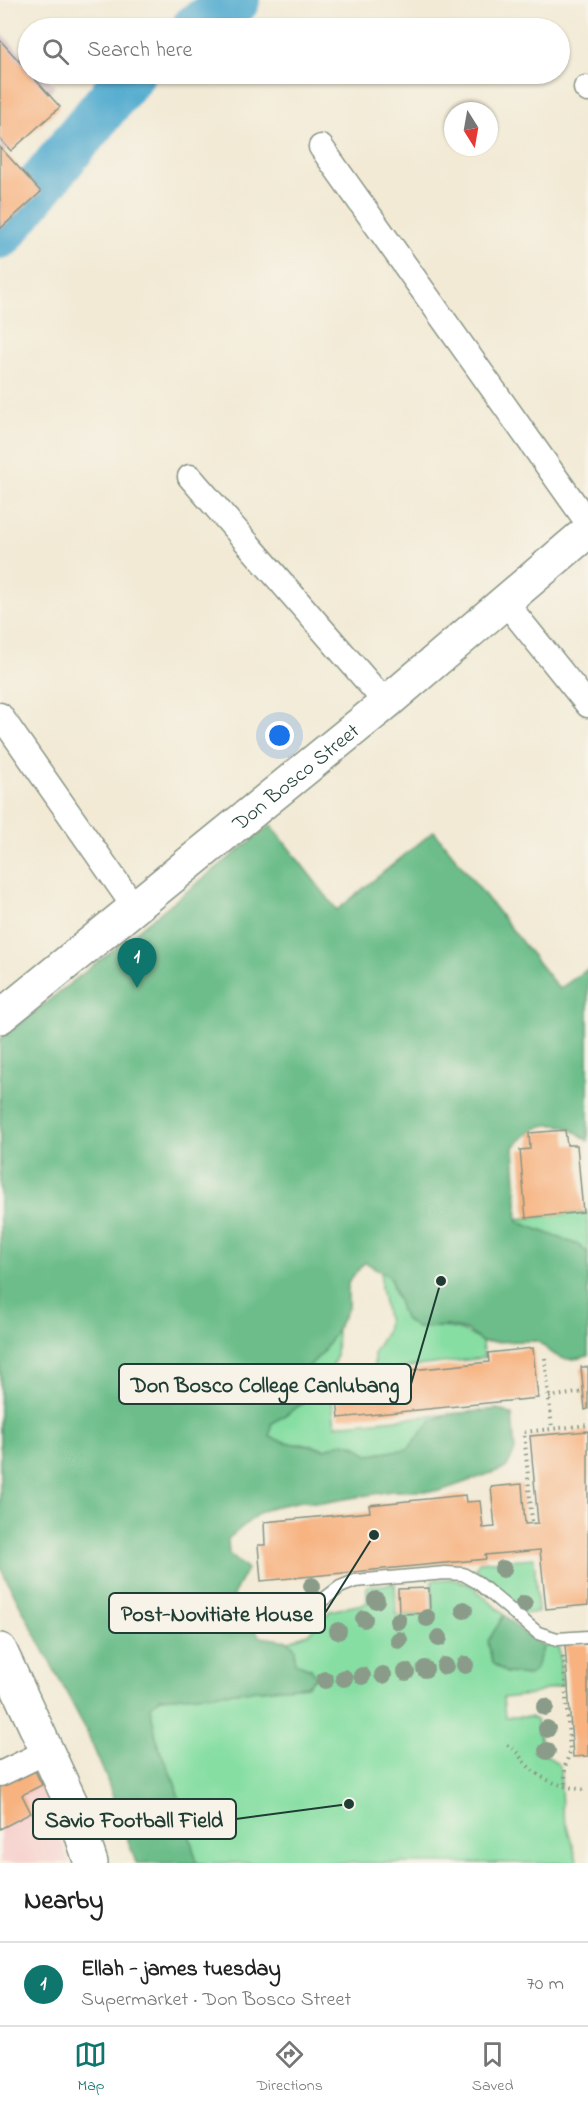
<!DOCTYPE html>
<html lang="en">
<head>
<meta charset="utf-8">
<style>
  body { margin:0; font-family:"Indie Flower",sans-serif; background:#f2f2f2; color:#222 }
  .compass { position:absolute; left:444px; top:102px; width:54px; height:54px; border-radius:50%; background:#fff; box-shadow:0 2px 4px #0004; rotate:169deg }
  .you { position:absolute; left:280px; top:736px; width:21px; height:21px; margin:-15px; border:4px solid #fff; border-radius:50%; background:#1a73e8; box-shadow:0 0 0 9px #1a73e833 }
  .badge { display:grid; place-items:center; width:39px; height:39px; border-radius:50%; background:#0f766e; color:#fff; font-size:20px; font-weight:700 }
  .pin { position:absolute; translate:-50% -50px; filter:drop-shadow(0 2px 3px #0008) }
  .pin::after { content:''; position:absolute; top:32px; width:21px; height:18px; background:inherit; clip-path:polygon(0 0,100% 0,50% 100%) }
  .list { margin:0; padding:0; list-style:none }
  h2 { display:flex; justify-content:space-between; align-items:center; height:78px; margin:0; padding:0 24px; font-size:26px }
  h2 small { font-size:20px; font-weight:400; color:#767676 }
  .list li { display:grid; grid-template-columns:39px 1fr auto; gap:18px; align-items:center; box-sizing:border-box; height:84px; padding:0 24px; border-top:2px solid #e0e0e0 }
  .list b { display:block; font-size:22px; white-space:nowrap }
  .list p { margin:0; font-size:20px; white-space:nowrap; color:#767676 }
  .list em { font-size:20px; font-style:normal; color:#767676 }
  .icon { flex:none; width:33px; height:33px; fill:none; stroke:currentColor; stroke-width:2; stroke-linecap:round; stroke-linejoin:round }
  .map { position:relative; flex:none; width:588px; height:1863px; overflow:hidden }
  .search { position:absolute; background:#fff; box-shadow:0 2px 4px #0004; left:18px; right:18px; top:18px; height:66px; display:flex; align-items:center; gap:15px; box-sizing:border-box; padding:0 21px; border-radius:33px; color:#767676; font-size:22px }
  .sheet { height:162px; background:#fff }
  nav { display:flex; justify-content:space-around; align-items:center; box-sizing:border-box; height:84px; border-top:2px solid #e0e0e0; background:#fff; font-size:16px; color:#767676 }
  nav a { display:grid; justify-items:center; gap:3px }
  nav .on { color:#0f766e }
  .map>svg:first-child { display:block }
</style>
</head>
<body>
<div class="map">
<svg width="588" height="1863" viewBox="0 0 588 1863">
  <rect width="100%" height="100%" fill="#f7f3e8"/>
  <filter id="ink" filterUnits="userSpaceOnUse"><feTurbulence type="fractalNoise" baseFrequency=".0167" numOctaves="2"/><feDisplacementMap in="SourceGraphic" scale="12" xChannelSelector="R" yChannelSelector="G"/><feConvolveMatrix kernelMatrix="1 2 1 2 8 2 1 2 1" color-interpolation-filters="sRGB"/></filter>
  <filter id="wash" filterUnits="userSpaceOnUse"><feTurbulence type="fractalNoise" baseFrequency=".008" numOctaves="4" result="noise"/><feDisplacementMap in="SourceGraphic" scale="24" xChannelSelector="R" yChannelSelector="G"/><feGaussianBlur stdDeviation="1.35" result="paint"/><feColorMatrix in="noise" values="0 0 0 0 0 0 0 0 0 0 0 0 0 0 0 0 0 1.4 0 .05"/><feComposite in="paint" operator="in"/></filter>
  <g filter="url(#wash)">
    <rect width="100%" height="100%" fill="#f2ead5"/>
    <polygon fill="#f7d0cc" points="32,1765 52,1808 69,1863 0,1863 0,1782"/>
    <polygon fill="#d2bec3" points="0,32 28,60 28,74 42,74 55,86 0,158"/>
    <g fill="#86dea3" stroke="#528e6c" stroke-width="1.5">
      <polygon points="587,1212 588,1255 578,1245 518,1222 518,1219"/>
      <path d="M381,1271L390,1277L395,1296L417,1328C443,1326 460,1326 482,1342L484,1358L374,1371V1352L385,1334L388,1323L381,1288Z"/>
      <polygon points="337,1327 336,1357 329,1376 335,1425 450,1414 432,1420 409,1449 369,1455 354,1444 326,1449 304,1444 284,1444 270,1437 271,1424 305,1402 300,1375 323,1352"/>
      <polygon points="534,1558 538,1612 523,1614 475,1570 479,1562"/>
      <polygon points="451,1579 471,1585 504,1615 489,1641 492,1663 506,1673 529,1675 544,1646 559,1647 562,1685 530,1695 503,1698 505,1717 530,1717 536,1720 542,1748 547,1755 560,1766 562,1810 578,1863 197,1863 175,1784 158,1746 150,1707 160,1698 307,1686 311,1669 295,1663 295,1649 289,1641 310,1633 330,1611 367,1603 367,1586 395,1584 396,1615 433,1615 432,1580"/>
    </g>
    <g fill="#6cbd89" stroke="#467d5e" stroke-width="1.5">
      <path d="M271,825L337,910L434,831L559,989L588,969V1141C560,1117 537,1120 514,1147L518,1222L578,1245L588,1253V1356C559,1364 558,1357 537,1341L482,1342L468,1331L449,1326L417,1328L404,1319L390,1277L365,1262L348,1282V1308L333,1336L323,1352L300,1375L305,1402L271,1424L270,1437C287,1445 307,1445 326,1449C347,1439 350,1442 369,1455L408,1449L432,1420L450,1414L498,1409L512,1415L515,1451L506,1468L440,1491H391L322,1503L302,1501L272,1507L259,1513L228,1539L229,1554L247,1569L234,1593V1606L261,1637L289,1641L295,1649V1663L311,1669L317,1676L307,1686L160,1698L150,1707L158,1746L175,1784L197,1863H136L106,1777L85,1728L0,1567V1039Z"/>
      <polygon points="504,1615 527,1636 544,1646 535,1670 529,1675 507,1673 492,1663 488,1641"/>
    </g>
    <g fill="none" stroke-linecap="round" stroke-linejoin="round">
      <g stroke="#51abcf" stroke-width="48">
        <polyline points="195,28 236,0"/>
        <polyline points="0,235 131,74"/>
      </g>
    </g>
    <g id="blocks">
      <g fill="#f7b280">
        <polygon points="0,40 60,107 11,151 0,139"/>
        <polygon points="0,147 41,192 0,229"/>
        <polygon points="565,1130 567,1145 577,1145 583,1212 526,1218 520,1150 530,1149 529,1133"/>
        <polygon points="533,1348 538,1398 339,1418 335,1378 489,1362 488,1353"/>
        <polygon points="581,1367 588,1367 588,1409 585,1410"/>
        <polygon points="588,1431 588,1605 546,1609 540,1550 485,1555 486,1559 261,1581 258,1545 265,1545 264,1522 370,1512 369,1505 465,1495 466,1502 480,1501 483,1528 495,1527 491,1487 522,1484 525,1524 538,1523 530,1436"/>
        <polygon points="429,1588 430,1613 399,1614 398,1589"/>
        <polygon points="588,1644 588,1756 573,1757 565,1645"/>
        <polygon points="32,1765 42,1785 22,1795 31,1813 0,1829 0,1782"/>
      </g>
    </g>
  </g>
  <g filter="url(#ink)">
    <use href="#blocks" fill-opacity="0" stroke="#889484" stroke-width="1.5"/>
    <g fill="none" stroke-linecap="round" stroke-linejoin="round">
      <defs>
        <polyline id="lane" points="255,1611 320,1602 340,1587 355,1581 445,1573 463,1574 477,1582 538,1633 557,1639 588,1637"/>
        <g id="street">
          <polyline points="586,88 588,90"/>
          <polyline points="321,147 588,523"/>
          <polyline points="190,477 386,703"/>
          <polyline points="506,603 588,705"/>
          <polyline points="0,715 135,908"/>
          <polyline points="0,1774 48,1751"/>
        </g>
        <g id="secondary">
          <path id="s1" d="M0,1017L386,703L588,531"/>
          <polyline points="0,1650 71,1803 91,1863"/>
        </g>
      </defs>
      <use href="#lane" stroke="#889484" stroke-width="15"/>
      <use href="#street" stroke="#889484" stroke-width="27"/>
      <use href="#secondary" stroke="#889484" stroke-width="36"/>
      <g stroke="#889484" stroke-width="4" stroke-dasharray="1.5 4.5" stroke-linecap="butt">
        <polyline points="545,1358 552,1429"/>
        <polyline points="549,1397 584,1392"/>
        <polyline points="532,1521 524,1432 588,1425"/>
        <polyline points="563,1657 570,1751 565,1767 565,1788"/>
        <path d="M507,1745C518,1750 519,1757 527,1765C543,1782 566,1788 588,1790"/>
      </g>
      <use href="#lane" stroke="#fff" stroke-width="12"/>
      <use href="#street" stroke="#fff" stroke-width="24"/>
      <use href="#secondary" stroke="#fff" stroke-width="33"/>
    </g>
    <g fill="#8a9c89">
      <circle cx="503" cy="1569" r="9"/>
      <circle cx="312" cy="1586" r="9"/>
      <circle cx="376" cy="1600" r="9"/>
      <circle cx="524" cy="1604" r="9"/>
      <circle cx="464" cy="1610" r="9"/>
      <circle cx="427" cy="1618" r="9"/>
      <circle cx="364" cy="1619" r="9"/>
      <circle cx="398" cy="1621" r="9"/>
      <circle cx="338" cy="1631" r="9"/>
      <circle cx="439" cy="1638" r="9"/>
      <circle cx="399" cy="1640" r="9"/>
      <circle cx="465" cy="1665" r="9"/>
      <circle cx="445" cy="1666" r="9"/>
      <circle cx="425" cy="1669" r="9"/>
      <circle cx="406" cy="1672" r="9"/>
      <circle cx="383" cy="1675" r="9"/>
      <circle cx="362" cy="1676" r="9"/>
      <circle cx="344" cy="1678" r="9"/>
      <circle cx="325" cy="1680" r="9"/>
      <circle cx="545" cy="1707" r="9"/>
      <circle cx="547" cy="1729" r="9"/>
      <circle cx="547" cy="1751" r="9"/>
    </g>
  </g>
  <g text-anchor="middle" stroke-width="6" stroke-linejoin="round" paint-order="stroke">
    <g font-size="21" fill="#1f3d34" stroke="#f7f3e8">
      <text dy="7" stroke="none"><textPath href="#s1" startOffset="381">Don Bosco Street</textPath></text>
    </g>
  </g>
  <path fill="none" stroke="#1f3d34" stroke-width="2" d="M441 1281L411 1384M374 1535L325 1613M349 1804L236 1819"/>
  <g fill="#1f3d34" stroke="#f7f3e8" stroke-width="2">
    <circle cx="441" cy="1281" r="6"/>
    <circle cx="374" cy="1535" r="6"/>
    <circle cx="349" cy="1804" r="6"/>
  </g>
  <g fill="#f7f3e8" stroke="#1f3d34" stroke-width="2">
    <rect x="119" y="1364" width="292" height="40" rx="6"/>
    <rect x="109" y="1593" width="216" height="40" rx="6"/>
    <rect x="33" y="1799" width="203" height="40" rx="6"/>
  </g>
  <g font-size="22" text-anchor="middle" font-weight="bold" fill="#1f3d34">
    <text x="265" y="1392">Don Bosco College Canlubang</text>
    <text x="217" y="1621">Post-Novitiate House</text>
    <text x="134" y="1827">Savio Football Field</text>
  </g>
</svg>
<svg class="compass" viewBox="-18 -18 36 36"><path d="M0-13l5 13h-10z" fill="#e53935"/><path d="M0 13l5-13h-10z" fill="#767676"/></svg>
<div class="you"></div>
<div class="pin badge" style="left:137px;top:988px">1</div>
<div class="search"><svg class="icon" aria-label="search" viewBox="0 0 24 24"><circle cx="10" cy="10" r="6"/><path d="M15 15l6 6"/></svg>Search here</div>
</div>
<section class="sheet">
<h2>Nearby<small></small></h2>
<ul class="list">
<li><span class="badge">1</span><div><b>Ellah - james tuesday</b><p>Supermarket · Don Bosco Street</p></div><em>70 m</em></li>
</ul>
</section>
<nav>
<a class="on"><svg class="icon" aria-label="map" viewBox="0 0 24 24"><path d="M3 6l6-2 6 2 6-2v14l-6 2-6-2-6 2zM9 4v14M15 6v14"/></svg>Map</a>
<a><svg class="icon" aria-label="directions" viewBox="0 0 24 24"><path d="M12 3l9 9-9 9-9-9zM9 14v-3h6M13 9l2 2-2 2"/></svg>Directions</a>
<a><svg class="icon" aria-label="saved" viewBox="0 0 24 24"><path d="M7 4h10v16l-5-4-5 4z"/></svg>Saved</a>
</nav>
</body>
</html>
